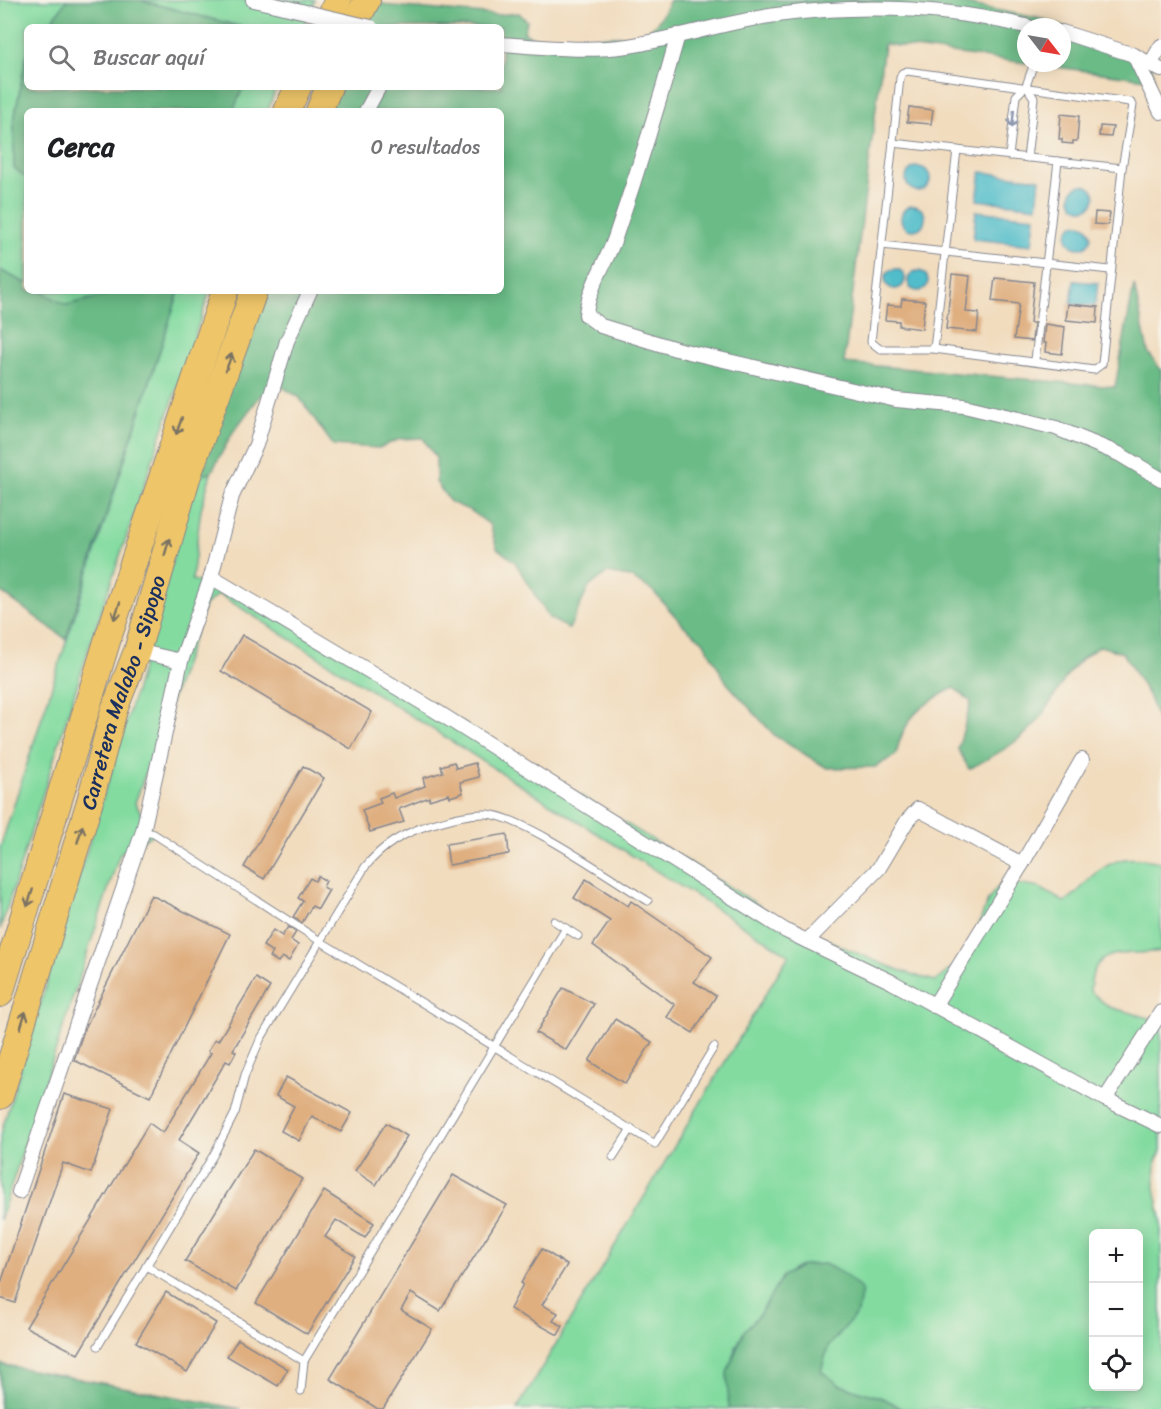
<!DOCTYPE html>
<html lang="es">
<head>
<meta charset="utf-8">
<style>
  body { margin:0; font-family:Sriracha,sans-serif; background:#f2f2f2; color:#202124 }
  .controls { position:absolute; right:18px; bottom:18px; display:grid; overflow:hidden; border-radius:9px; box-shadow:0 3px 15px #0003 }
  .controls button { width:54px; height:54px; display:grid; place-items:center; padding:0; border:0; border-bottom:2px solid #e0e0e0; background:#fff; color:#202124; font:30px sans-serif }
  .compass { position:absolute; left:1017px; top:18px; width:54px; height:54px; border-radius:50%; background:#fff; box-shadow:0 3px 15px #0003; rotate:121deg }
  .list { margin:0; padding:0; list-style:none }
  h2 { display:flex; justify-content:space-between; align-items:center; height:78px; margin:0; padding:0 24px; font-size:26px }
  h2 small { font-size:20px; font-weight:400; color:#757577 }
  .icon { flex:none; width:33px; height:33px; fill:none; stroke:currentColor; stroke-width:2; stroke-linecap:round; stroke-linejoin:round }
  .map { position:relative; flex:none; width:1161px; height:1409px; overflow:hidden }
  .search { position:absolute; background:#fff; box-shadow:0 3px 15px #0003; left:24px; top:24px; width:480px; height:66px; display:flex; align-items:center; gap:15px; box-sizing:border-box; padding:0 21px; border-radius:9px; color:#757577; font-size:22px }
  .panel { position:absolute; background:#fff; box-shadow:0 3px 15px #0003; left:24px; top:108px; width:480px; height:186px; border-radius:9px }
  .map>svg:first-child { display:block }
</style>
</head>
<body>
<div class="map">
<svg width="1161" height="1409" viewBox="0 0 1161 1409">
  <rect width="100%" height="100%" fill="#f7f3e8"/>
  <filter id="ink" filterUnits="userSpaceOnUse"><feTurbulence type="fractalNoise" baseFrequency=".0167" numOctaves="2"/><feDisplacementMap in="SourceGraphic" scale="12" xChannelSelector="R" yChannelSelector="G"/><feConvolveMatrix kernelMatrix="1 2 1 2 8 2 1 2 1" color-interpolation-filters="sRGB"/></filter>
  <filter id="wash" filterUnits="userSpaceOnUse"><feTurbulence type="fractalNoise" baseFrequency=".008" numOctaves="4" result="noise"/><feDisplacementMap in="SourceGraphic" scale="24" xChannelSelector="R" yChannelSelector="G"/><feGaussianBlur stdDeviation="1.35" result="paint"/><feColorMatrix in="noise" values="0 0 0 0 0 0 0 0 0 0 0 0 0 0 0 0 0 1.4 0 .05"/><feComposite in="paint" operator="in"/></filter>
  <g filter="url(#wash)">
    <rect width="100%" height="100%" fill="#f1dcbe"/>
    <g fill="#83dba0" stroke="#4f857f" stroke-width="1.5" fill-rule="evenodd">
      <polygon points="0,0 67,0 47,27 27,27 27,53 14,120 14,168 27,178 27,284 0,270"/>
      <polygon points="139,0 315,0 303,27 242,27"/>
      <polygon points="243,87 276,87 268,111 233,111"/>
      <polygon points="40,291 106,291 105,296 66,305"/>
      <polygon points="179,291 210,291 91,641 0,930 0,848"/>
      <path d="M197,471L211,473L201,509L192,580L249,595L386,676L786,922C834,941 886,970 936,981C946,972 961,963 968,952C982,929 980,899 1004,882L1040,888L1064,902C1076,896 1082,886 1092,877C1116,855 1131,856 1161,862V951C1127,957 1092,942 1090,991L1109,1007L1161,1021V1151L1156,1161L1155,1187L1161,1220V1409H902L885,1399L840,1385L821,1371L828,1347L858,1312L845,1275C797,1249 784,1274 761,1313C757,1319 750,1324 746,1330C728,1354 727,1381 729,1409H517L789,955L219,594L205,605L135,803L154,834L120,853L0,1220V1136L139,679ZM1094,1234H1138V1386H1094Z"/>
    </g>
    <g fill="#6abb86" stroke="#427572" stroke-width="1.5">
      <polygon points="67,0 139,0 242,27 47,27"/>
      <path d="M367,0L392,6L496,15L519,13L527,21L524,33C552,49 578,39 607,36C618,35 634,38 644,33C658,26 663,13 670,0H947L1046,20L1151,63L1154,80L1027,63H1062V27H1026V63L884,44L844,363L1115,387L1134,285L1148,352L1161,370V729L1148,695L1123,653L1100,646C1064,668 1064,685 1041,717C1024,740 994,756 969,769L958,749L971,702L954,688C921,704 903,718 896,755L875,767L827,768L775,736L727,683L703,641L684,626L652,590L630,577L607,573L589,587L569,629L549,618L515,562L497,548L490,525L471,511L450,502L436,482V458L423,438L400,439L379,448L333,445L299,397L281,386L260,396L233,432L211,473L186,478L248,291H501V111H312L321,87H501V27H343Z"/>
      <polygon points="27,53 27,87 243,87 233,111 27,111 27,178 14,168 14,120"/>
      <polygon points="0,270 27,284 27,291 40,291 66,305 104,296 106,291 179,291 66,639 0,591"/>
      <polygon points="825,1264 845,1275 862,1290 858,1312 828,1347 821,1371 840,1385 885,1399 902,1409 729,1409 727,1373 744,1331 759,1315 783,1276 803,1265"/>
      <polygon points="0,1364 241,1409 0,1409"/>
    </g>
    <g fill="#51bdca" stroke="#367694" stroke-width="1.5">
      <circle cx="918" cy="179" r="12"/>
      <polygon points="981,172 1040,179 1037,207 977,200"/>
      <circle cx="1083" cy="197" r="12"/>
      <circle cx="913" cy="218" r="12"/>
      <polygon points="976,211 1035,217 1032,245 973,239"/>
      <circle cx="1079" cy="236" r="12"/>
      <circle cx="895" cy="279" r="10"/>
      <circle cx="918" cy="281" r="10"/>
      <polygon points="1074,281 1098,283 1095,307 1071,304"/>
    </g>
    <g id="blocks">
      <g fill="#dfaf80">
        <polygon points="909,107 933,110 931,124 907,122"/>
        <polygon points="1061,114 1079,116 1077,141 1073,141 1073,144 1062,143 1062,139 1059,139"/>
        <polygon points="1100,126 1113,127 1111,137 1099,136"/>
        <polygon points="1095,212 1110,213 1108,225 1094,224"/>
        <polygon points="952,274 970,276 966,312 979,313 977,332 946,329"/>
        <polygon points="995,278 1034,282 1030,323 1034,323 1032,341 1014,339 1019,304 992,301"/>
        <polygon points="902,299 925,301 922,329 899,326 899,321 885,320 887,305 901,306"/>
        <polygon points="1068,304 1098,307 1097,323 1066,320"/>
        <polygon points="1045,324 1065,327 1062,354 1045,352 1046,343 1043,343"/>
        <polygon points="242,635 372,712 351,749 221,671"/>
        <polygon points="454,762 456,768 475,763 479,777 460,782 463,793 450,797 449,794 429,800 429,797 399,809 404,822 370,832 362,810 381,803 379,798 392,793 394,798 425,786 423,778 443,772 441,766"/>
        <polygon points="303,766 324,778 264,879 244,867"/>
        <polygon points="507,834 509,854 449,865 446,844"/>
        <polygon points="318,876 326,881 323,887 329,890 318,909 312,906 302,923 293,917 303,901 298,898 310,878 315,881"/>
        <polygon points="586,879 628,906 631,901 712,957 694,982 716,996 693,1033 667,1017 675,1005 593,945 610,921 574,898"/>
        <polygon points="151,895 230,934 150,1097 74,1060 84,1030"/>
        <polygon points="288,927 296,932 291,940 298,945 289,961 282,957 278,962 270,957 273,952 263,946 273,930 282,936"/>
        <polygon points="256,978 270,987 233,1050 236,1052 230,1063 226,1061 179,1140 199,1153 78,1354 26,1327 149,1123 163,1133 211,1053 208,1051 215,1039 218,1041"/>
        <polygon points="563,988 594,1004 566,1050 536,1033"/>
        <polygon points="615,1019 652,1042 625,1084 589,1061"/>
        <polygon points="286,1077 352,1113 341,1132 312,1116 299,1141 281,1131 294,1106 276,1096"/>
        <polygon points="64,1094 113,1109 91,1173 63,1163 15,1303 0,1298 0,1286"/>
        <polygon points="386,1123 407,1136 376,1185 355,1171"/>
        <polygon points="254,1149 302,1179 236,1291 185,1261"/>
        <polygon points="453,1175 507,1205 440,1311 411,1293 401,1310 432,1329 383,1409 378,1409 330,1379"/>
        <polygon points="324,1191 374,1223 365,1238 336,1220 325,1237 355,1256 307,1334 256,1303"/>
        <polygon points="542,1249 567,1265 542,1305 558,1313 553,1321 563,1326 558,1335 510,1309 523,1284 521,1283"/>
        <polygon points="166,1292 216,1323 187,1372 136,1342"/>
        <polygon points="238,1339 288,1369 278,1386 227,1356"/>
      </g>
    </g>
  </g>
  <g filter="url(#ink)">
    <use href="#blocks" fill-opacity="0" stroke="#86868e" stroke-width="1.5"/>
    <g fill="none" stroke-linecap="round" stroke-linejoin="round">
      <defs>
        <g id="lane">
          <polygon points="907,71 1130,102 1133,105 1122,168 1102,364 1094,370 934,349 880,349 871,342 900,78 902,73"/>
          <polyline points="893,143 1122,168"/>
          <polyline points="1009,156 1016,96 1026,86"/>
          <polyline points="1027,158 1034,98 1026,86 1034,63"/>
          <polyline points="882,245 1110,270"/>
          <polyline points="934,349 957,150"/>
          <polyline points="1035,360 1058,161"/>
          <polyline points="143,831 154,834 320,941 655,1144 714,1047"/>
          <polyline points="554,921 578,936"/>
          <polyline points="613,1157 631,1129"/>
          <polyline points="146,1266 304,1361"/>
          <path d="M98,1346L214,1154L235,1113L245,1075L260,1040L365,867C383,845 402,834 429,825C447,820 468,813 487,814C525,817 613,880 648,901"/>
          <polyline points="301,1391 304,1361 566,928"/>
        </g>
        <g id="street">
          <polyline points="253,0 284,7"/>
          <polyline points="1062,32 1134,55 1161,70"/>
          <path d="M678,35C659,104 638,171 615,238C606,263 588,288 586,315L601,326L676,349L896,400L964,406L1056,428L1119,454L1161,479"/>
          <path d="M501,44C544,47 586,52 628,46C678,38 726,22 776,15C859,4 947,7 1029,27"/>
          <polyline points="1134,55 1161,112"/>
          <polyline points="1151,63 1161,46"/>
          <polyline points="366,111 379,87"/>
          <polyline points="211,577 436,711 786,931 892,982 1105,1099 1161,1126"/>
          <polyline points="137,651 181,661"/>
          <polyline points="807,941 879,868 907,821 918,809 1022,864 1082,760"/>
          <polyline points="934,1006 1022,864"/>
          <polyline points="1105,1099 1161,1012"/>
          <polyline points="19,1192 143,831 181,661 211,577 232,496 256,445 287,341 310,291"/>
        </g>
        <g id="highway">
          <polyline points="325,27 338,0"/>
          <polyline points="353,27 367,0"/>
          <polyline points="287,111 298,87"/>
          <polyline points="319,111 329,87"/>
          <polyline points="0,994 108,638 225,291"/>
          <path id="s1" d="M0,1096L90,801L114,710L137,651L187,478L254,291"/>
        </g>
      </defs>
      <use href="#lane" stroke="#86868e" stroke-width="9"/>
      <use href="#street" stroke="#86868e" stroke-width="16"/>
      <use href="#highway" stroke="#86868e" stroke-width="28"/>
      <use href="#lane" stroke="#fff" stroke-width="7"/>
      <use href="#street" stroke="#fff" stroke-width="14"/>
      <use href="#highway" stroke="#eec569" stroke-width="26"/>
      <defs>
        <polyline id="street-bridge" points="284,7 371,27"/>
      </defs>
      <use href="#street-bridge" stroke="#86868e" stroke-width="16" stroke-linecap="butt"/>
      <use href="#street-bridge" stroke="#fff" stroke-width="14"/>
    </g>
    <defs><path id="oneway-shaft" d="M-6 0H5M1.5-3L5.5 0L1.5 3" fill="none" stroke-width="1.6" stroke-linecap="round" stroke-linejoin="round" transform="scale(1.5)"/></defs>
    <use stroke="#8d97ae" href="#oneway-shaft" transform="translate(1013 119) rotate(96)"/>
    <g stroke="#7a7263">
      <use href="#oneway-shaft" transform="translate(229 362) rotate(-70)"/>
      <use href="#oneway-shaft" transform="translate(179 426) rotate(109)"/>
      <use href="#oneway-shaft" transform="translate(167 547) rotate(-74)"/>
      <use href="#oneway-shaft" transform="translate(117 611) rotate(109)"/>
      <use href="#oneway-shaft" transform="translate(80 834) rotate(-73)"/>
      <use href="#oneway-shaft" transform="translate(30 898) rotate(108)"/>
      <use href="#oneway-shaft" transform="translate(23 1020) rotate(-73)"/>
    </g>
  </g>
  <g text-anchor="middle" stroke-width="6" stroke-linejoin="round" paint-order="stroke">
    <g font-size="21" fill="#1b2f5e" stroke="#f7f3e8">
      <text dy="7" stroke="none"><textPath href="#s1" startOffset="422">Carretera Malabo - Sipopo</textPath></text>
    </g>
  </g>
</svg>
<div class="controls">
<button>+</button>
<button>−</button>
<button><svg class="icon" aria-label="locate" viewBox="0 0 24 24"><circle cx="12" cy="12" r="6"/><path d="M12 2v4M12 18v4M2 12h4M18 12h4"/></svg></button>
</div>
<svg class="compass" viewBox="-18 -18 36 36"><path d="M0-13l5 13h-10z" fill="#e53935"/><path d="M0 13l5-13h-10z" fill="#757577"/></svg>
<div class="search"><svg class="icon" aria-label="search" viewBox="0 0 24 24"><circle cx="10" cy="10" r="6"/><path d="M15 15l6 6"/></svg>Buscar aquí</div>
<section class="panel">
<h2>Cerca<small>0 resultados</small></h2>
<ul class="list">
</ul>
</section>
</div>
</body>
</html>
